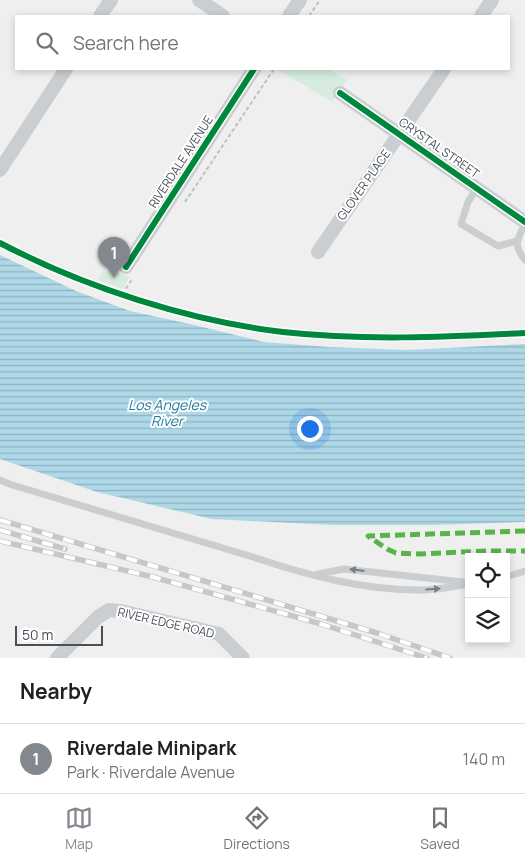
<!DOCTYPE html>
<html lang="en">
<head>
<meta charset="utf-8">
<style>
  body { margin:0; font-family:Manrope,sans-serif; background:#f6f6f6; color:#202124 }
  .controls { position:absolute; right:15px; bottom:15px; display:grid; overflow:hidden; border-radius:0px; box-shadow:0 2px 8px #0003 }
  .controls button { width:45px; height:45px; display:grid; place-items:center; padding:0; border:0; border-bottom:1px solid #e0e0e0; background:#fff; color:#202124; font:25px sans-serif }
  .scale { position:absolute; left:15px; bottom:12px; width:88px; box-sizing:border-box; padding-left:5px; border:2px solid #48505a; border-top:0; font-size:14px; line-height:18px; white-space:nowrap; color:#48505a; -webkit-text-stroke:4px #fff; paint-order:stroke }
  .you { position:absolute; left:309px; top:428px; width:18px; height:18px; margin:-12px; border:4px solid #fff; border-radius:50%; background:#1a73e8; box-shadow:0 0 0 8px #1a73e833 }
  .badge { display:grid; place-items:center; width:32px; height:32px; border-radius:50%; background:#83888e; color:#fff; font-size:16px; font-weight:700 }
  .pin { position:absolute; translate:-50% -41px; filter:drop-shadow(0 1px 2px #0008) }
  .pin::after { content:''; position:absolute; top:26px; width:18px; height:15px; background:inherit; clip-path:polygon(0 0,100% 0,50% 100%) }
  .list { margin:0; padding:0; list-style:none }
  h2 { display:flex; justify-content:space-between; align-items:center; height:65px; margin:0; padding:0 20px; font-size:21px }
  h2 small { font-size:16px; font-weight:400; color:#757577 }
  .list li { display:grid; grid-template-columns:32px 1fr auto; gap:15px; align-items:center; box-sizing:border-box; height:70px; padding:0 20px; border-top:1px solid #e0e0e0 }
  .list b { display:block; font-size:19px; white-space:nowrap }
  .list p { margin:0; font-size:16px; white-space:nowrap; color:#757577 }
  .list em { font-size:16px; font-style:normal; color:#757577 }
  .icon { flex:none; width:28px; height:28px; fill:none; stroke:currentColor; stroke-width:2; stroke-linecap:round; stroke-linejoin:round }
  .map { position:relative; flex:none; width:525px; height:658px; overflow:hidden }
  .search { position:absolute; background:#fff; box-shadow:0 2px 8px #0003; left:15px; right:15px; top:15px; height:55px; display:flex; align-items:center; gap:12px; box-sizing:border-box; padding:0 18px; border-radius:0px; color:#757577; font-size:19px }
  .sheet { height:135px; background:#fff }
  nav { display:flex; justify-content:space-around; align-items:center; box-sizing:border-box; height:70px; border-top:1px solid #e0e0e0; background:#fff; font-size:14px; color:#757577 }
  nav a { display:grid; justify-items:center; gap:2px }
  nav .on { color:#83888e }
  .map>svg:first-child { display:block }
</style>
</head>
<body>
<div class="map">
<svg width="525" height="658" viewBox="0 0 525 658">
  <defs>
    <pattern id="water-rules" width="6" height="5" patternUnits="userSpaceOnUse" patternTransform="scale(1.25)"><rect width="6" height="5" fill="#aed8e7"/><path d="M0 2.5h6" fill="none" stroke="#90b2be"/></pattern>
  </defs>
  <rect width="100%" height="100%" fill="#f0efef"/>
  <g fill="#d6ece0">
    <polygon points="277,69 328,69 347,80 332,102"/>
    <polygon points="109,268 129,277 123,289 98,280 103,271 106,273"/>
  </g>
  <polygon fill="url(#water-rules)" points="0,255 76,291 130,311 190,324 264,342 329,347 406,350 525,344 525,522 432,525 331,525 212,519 97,492 0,459"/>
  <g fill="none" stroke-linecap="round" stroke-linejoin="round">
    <g stroke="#bac4c1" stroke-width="2" stroke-dasharray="4 2.5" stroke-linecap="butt">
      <polyline points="309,16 320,0"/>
      <polyline points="185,202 274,69"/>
      <polyline points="122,294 133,278"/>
    </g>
    <g stroke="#cbced0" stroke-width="7">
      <polyline points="477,188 468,202 461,224 498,246 517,241"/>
      <path d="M525,224C517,240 513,245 525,260"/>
      <path d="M0,480L9,484L253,557C306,575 362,590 419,590C436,590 452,587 469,584"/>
      <polyline points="318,574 344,569 463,582"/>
      <polyline points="506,577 525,571"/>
    </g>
    <g stroke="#cbced0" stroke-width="14">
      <polyline points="199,0 223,16"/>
      <polyline points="100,16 111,0"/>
      <polyline points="289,16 300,0"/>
      <polyline points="481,16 492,0"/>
      <polyline points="340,93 525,222"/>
      <polyline points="0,170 66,69"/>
      <polyline points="318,252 444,69"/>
      <polyline points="126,267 254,69"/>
      <polyline points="57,658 98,617 109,610 121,611 219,634 243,658"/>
    </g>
    <defs>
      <g id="rail">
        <polyline points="0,520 377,633 450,658"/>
        <polyline points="0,530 65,549"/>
        <polyline points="0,541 153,577 321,624 427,658"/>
      </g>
    </defs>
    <use href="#rail" stroke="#c6c7c9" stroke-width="5.5"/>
    <use href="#rail" stroke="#fff" stroke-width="4" stroke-dasharray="11" stroke-linecap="butt"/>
    <polyline stroke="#57b448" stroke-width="5" stroke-dasharray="10 5" stroke-linecap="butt" points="525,531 368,536 387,549 396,553 419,554 485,551 525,551"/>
    <defs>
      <g id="cycleway">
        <polyline points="340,93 525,222"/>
        <path d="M0,243C84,287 189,321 283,332C364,341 445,337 525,333"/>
        <polyline points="126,267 254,69"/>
      </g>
    </defs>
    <use href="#cycleway" stroke="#fff" stroke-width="9"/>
    <use href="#cycleway" stroke="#00873e" stroke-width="6"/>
  </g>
  <defs><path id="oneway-solid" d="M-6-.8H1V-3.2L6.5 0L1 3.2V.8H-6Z" transform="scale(1.25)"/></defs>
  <g fill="#767c83">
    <use href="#oneway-solid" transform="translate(357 570) rotate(-173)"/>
    <use href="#oneway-solid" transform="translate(433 589) rotate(-3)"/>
  </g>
  <g text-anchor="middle" stroke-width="4" stroke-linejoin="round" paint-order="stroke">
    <g font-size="12" fill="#48505a" stroke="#fff">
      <text transform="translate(439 148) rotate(35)" y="4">CRYSTAL STREET</text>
      <text transform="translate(181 162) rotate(-57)" y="4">RIVERDALE AVENUE</text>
      <text transform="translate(364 185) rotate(-55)" y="4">GLOVER PLACE</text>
      <text transform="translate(166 623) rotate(13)" y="4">RIVER EDGE ROAD</text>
    </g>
    <g font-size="14" font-style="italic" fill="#1a799b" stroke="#fff">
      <text x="167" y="410">Los Angeles<tspan x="167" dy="16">River</tspan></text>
    </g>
  </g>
</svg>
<div class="controls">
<button><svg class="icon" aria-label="locate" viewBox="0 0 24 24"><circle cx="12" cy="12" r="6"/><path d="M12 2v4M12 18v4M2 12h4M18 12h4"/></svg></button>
<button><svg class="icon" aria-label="layers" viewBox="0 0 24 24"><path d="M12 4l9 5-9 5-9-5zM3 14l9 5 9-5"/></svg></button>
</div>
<div class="scale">50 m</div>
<div class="you"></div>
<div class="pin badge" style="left:114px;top:278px">1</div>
<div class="search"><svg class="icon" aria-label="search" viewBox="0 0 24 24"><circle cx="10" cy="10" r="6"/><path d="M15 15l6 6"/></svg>Search here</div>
</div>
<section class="sheet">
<h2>Nearby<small></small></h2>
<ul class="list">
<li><span class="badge">1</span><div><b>Riverdale Minipark</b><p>Park · Riverdale Avenue</p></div><em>140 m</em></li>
</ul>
</section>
<nav>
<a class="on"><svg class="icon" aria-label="map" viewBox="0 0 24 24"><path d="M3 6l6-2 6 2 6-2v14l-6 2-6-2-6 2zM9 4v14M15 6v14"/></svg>Map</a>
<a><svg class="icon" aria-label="directions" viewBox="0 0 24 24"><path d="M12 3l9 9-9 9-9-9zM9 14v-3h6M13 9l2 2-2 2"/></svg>Directions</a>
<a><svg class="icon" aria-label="saved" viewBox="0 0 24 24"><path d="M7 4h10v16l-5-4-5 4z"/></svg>Saved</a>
</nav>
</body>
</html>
